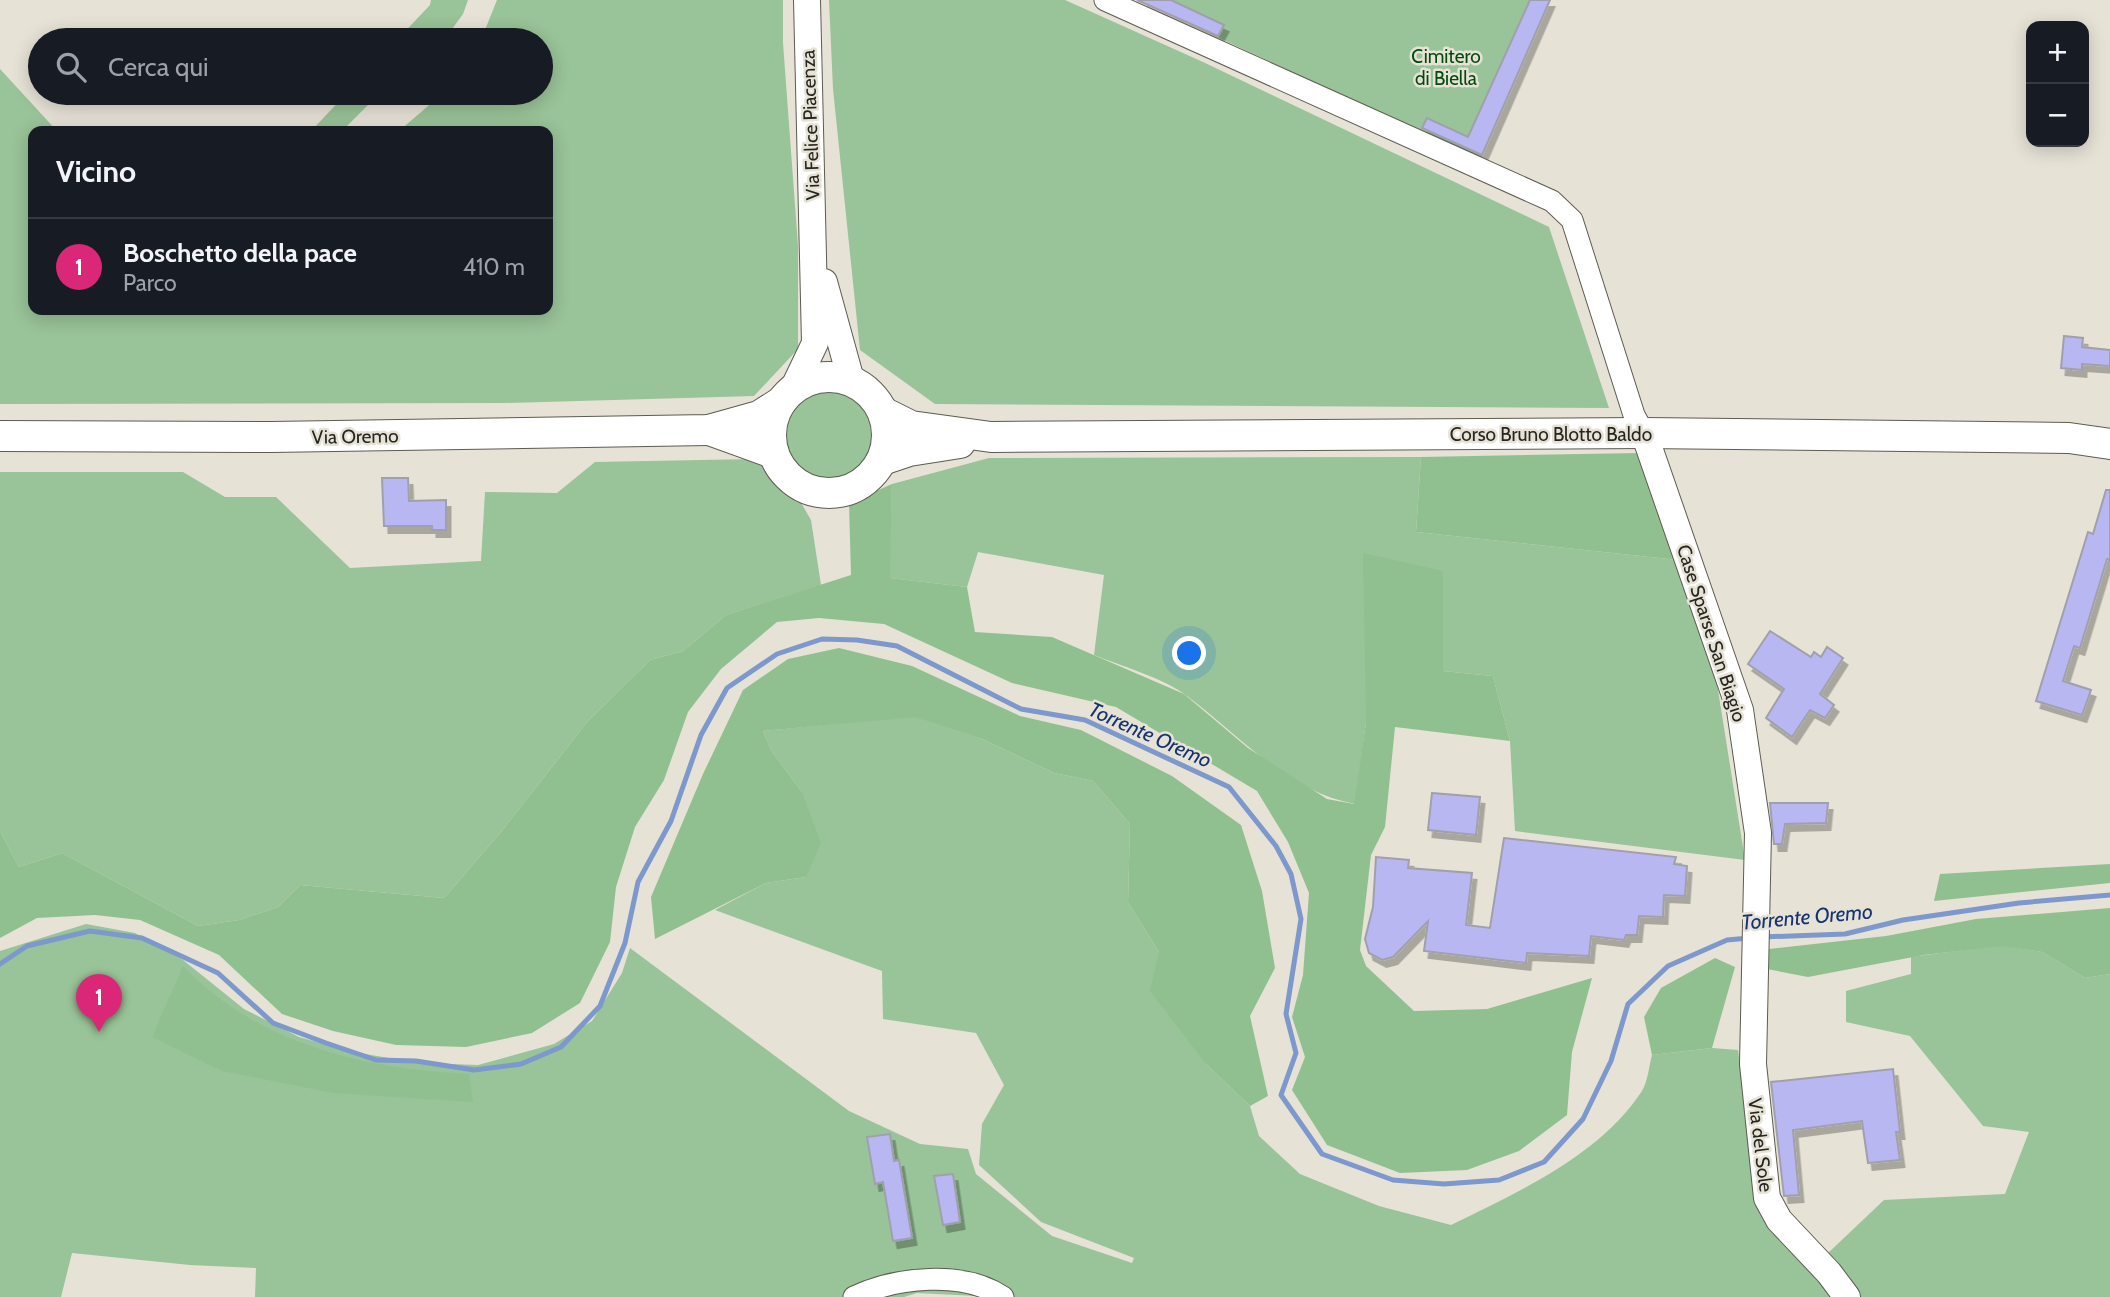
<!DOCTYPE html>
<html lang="it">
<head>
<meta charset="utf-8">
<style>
  body { margin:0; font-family:Cabin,sans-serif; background:#242831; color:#f1f3f6 }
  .controls { position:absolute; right:21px; top:21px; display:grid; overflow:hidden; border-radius:14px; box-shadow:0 4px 18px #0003 }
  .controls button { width:63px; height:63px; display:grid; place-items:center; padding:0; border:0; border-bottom:2px solid #363941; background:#171b24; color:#f1f3f6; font:35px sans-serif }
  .you { position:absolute; left:1190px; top:654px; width:24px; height:24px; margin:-18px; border:5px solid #fff; border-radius:50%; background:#1a73e8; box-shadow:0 0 0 10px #1a73e833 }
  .badge { display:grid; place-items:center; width:46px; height:46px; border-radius:50%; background:#db2777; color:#fff; font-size:23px; font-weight:700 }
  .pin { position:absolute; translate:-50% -58px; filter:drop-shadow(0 2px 4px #0008) }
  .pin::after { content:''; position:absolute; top:37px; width:24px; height:21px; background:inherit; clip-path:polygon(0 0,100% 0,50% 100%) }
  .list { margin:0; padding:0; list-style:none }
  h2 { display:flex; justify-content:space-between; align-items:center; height:91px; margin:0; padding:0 28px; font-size:30px }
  h2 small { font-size:23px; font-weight:400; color:#9ea1a6 }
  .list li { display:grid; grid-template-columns:46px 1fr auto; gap:21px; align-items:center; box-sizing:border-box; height:98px; padding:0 28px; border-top:2px solid #363941 }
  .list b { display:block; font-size:26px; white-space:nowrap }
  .list p { margin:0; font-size:23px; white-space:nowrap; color:#9ea1a6 }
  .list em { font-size:23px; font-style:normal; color:#9ea1a6 }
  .icon { flex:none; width:38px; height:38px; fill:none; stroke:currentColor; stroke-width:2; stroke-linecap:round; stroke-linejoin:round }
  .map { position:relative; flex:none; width:2110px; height:1297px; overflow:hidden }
  .search { position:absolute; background:#171b24; box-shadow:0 4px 18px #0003; left:28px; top:28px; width:525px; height:77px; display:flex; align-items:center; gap:18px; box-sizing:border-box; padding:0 24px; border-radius:38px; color:#9ea1a6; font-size:26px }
  .panel { position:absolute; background:#171b24; box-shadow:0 4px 18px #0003; left:28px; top:126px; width:525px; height:189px; border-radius:14px }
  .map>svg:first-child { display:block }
</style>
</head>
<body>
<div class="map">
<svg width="2110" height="1297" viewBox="0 0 2110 1297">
  <defs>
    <filter id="shadow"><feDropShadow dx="4.5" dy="7" stdDeviation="0" flood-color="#0004"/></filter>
  </defs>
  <rect width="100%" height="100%" fill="#e6e2d6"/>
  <g fill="#99c398">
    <polygon points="431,0 468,0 463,14 444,40 397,40 430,5"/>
    <polygon points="497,0 783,0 783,43 798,246 798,349 754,396 504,403 0,404 0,69 57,131 33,131 33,310 548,310 548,131 399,131 442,94 541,93 541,40 481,40"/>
    <polygon points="829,0 1065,0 1203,62 1549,227 1609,408 935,404 860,350 833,89"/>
    <polygon points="1137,0 1550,0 1481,159"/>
    <polygon points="347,93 380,93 342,131 311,131"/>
    <circle cx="828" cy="435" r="47"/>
    <path d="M1421,457L1416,532L1678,560L1715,671L1745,860L1515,831L1510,741L1493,676L1443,671V571L1366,722L1355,804C1288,792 1239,735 1187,696C1164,678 1121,666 1094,655L1104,575L978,552L967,587L889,578L892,484L989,458Z"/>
    <polygon points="755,459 800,501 811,520 821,585 726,615 683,651 650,660 588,721 501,832 444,898 300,885 278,907 239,920 198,926 62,853 19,867 0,831 0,472 183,472 225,497 276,497 350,568 481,561 485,492 557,493 595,462"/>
    <path d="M914,716L982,739L1054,773L1093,781L1130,824L1128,902L1159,952L1206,1064L1250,1106L1259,1136L1300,1174L1379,1206L1451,1225C1520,1191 1599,1156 1642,1091C1648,1081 1649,1066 1652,1055L1712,1048L1738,1050L1758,1198L1837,1297H996L917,1293L904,1297H255L256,1268L190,1265L72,1253L61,1297H0V951L86,924L135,933L183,960L244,1009L299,1037L353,1052L419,1063L478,1065L554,1044L592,1021L622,973L630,948L849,1111L920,1144L968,1149L976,1174L1052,1236L1132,1263L1134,1258L1041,1222L979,1165L982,1124L1004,1085L976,1033L883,1019L882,971L715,910L766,883L806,877L802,792L771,750L763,731Z"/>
    <polygon points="2001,945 2042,952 2085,978 2110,974 2110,1297 1860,1297 1826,1255 1884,1200 2005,1194 2029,1132 1983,1126 1910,1036 1846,1022 1846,991 1911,974 1911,957"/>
  </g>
  <g fill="#91c090">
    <polygon points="1639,453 1678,560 1416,532 1421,457"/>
    <polygon points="892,484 890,578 967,587 975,632 1052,637 1184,694 1248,748 1327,799 1354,804 1366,722 1363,553 1443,571 1443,671 1493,676 1510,741 1395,727 1385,827 1371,855 1360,950 1366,966 1414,1011 1487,1009 1592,978 1572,1052 1567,1115 1519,1151 1467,1170 1400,1173 1327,1145 1292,1090 1305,1057 1292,1017 1303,975 1309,893 1288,842 1257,791 1116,707 1012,683 884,624 819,618 777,622 721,669 688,712 664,780 635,827 616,887 610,942 580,1003 532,1033 466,1047 396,1045 333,1031 282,1014 219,955 140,920 95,915 37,918 0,938 0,831 19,867 62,853 198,926 239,920 278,907 300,885 444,898 501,832 588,721 650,660 683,651 726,615 851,575 849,503"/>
    <polygon points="839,648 912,666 1020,716 1081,730 1172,776 1241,825 1262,891 1275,968 1250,1016 1268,1096 1250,1106 1206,1064 1150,991 1159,952 1128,902 1130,824 1093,781 1054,773 982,739 915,717 763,731 771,750 802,792 821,843 806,877 766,883 655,939 651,897 703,774 743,690 788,659"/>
    <polygon points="2110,864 2110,883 1934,901 1940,874"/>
    <polygon points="2110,908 2110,974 2085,978 2042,952 2001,946 1924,955 1808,977 1767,969 1769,949 1886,936 1976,919"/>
    <polygon points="1715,958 1735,967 1712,1048 1652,1055 1644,1017 1661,988"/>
    <path d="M183,966C257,1044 364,1069 469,1074L473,1102L333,1093L222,1071L152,1037Z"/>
  </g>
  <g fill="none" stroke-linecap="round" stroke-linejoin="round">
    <g stroke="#7d98cc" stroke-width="5">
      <polyline points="1762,937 1845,934 1903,920 2019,903 2110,895"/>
      <polyline points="0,964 27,946 90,931 142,938 218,973 273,1023 326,1043 376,1060 416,1061 474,1070 521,1064 561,1047 600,1006 625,943 638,882 671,821 701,735 727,688 777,654 822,639 857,640 897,646 1021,709 1085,720 1229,787 1276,846 1291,874 1301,919 1286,1014 1296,1053 1281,1095 1322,1154 1393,1180 1444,1184 1499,1180 1544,1162 1583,1119 1611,1061 1628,1004 1668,966 1727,940 1749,938"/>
    </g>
  </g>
  <g fill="#b8b7f2" stroke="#a0a0ac" stroke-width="2" filter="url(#shadow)">
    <polygon points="1137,0 1171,0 1224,25 1218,36"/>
    <polygon points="1530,0 1550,0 1482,155 1422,128 1427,118 1468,137"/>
    <polygon points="2064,336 2083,338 2082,347 2110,350 2110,366 2082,364 2082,370 2061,368"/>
    <polygon points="382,478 408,478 409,501 446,500 446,530 432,530 432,526 384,526"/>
    <polygon points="2106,490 2110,490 2110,560 2107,559 2080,648 2074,646 2063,681 2091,690 2082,715 2036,701 2088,532 2093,534"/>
    <polygon points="1770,631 1811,657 1814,652 1821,657 1827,647 1843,658 1820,694 1834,705 1825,718 1810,710 1792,737 1766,718 1784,689 1748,664"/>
    <polygon points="1432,793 1480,797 1476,835 1428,830"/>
    <polygon points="1770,803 1828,803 1826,823 1785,824 1782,844 1774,844"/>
    <polygon points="1504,838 1676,857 1674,864 1687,866 1685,896 1664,895 1663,917 1639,916 1637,935 1626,935 1624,940 1591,936 1589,956 1527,953 1526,963 1424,951 1428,921 1393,957 1382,960 1369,953 1365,939 1373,907 1376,857 1409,860 1408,868 1472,873 1466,925 1490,928"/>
    <polygon points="1893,1069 1900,1132 1896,1132 1900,1160 1868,1163 1862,1121 1793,1130 1799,1195 1784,1196 1771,1082"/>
    <polygon points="890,1134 894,1161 899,1160 912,1238 893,1241 883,1182 875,1184 867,1137"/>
    <polygon points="953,1174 960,1222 943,1225 934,1176"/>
  </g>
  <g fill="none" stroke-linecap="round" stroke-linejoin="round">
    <defs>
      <g id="minor">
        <polyline points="1105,0 1552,201 1572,220 1634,415 1644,433"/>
        <path d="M854,1297C896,1277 963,1270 1003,1297"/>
      </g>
      <g id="tertiary">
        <polyline points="824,282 851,380"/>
        <polyline points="793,389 815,343 807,0"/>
        <polyline points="1644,433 1740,710 1758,833 1753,1064 1767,1198 1779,1220 1829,1273 1847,1297"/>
      </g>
      <g id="secondary">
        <circle cx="829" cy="435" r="58"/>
        <polyline points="883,412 911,426 991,437 1644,433 2069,438 2110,444"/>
        <polyline points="709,430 773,453"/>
        <polyline points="0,436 271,437 709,430 759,416 781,402"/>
        <polyline points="882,460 909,451 960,443"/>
      </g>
    </defs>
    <use href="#minor" stroke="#5e5b50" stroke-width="23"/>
    <use href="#tertiary" stroke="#5e5b50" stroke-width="28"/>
    <use href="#secondary" stroke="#5e5b50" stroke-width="32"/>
    <use href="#minor" stroke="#fff" stroke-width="21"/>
    <use href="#tertiary" stroke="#fff" stroke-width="26"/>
    <use href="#secondary" stroke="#fff" stroke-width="30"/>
  </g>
  <g text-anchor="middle" stroke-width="5" stroke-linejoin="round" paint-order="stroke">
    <g font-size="19" fill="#014b0d" stroke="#e6e2d6">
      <text x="1446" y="63">Cimitero<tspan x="1446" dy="22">di Biella</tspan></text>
    </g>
    <g font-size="19" fill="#262520" stroke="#e6e2d6">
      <text transform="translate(810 125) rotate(-92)" y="7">Via Felice Piacenza</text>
      <text x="1551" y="441">Corso Bruno Blotto Baldo</text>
      <text transform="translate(355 436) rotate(-1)" y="7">Via Oremo</text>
      <text transform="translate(1712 633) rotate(72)" y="7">Case Sparse San Biagio</text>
      <text transform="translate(1761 1145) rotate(83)" y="7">Via del Sole</text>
    </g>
    <g font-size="21" font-style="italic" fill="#153371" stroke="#e6e2d6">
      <text transform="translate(1150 735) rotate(24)" y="7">Torrente Oremo</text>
      <text transform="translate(1807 917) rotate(-5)" y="7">Torrente Oremo</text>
    </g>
  </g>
</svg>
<div class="controls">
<button>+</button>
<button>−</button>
</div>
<div class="you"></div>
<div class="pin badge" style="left:99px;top:1032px">1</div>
<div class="search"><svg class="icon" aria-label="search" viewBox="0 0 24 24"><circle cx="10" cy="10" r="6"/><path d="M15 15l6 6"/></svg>Cerca qui</div>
<section class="panel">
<h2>Vicino<small></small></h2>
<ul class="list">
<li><span class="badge">1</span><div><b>Boschetto della pace</b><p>Parco</p></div><em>410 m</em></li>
</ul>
</section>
</div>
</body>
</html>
